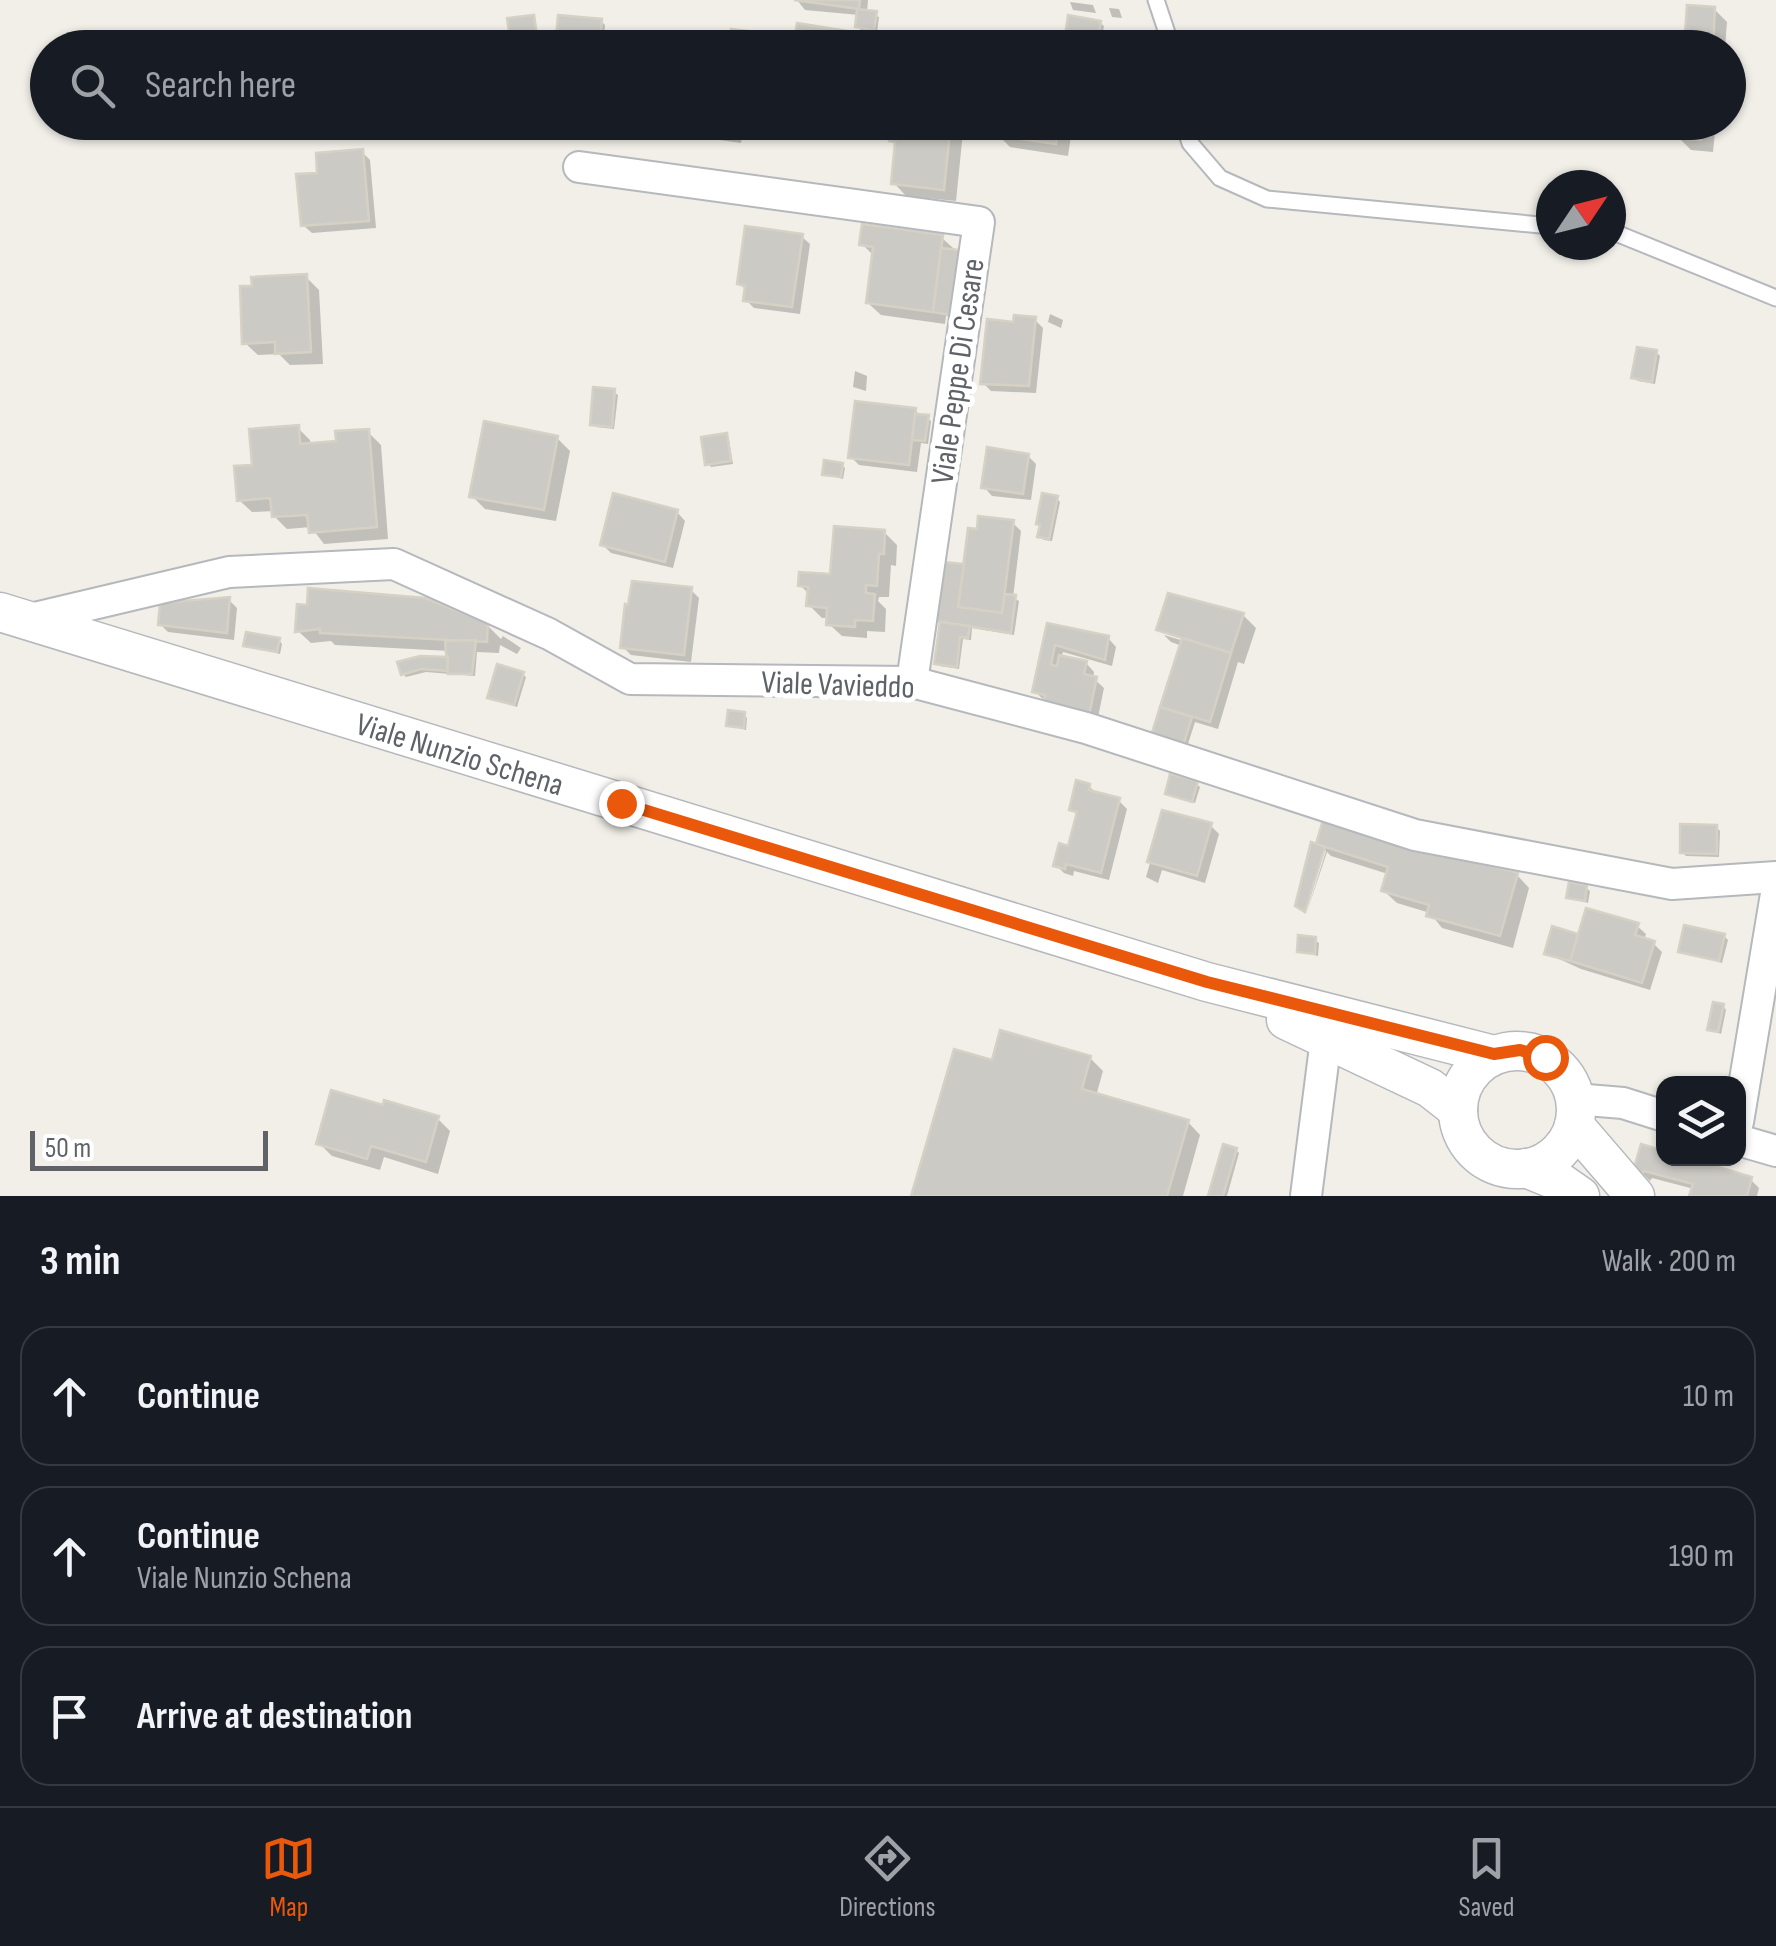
<!DOCTYPE html>
<html lang="en">
<head>
<meta charset="utf-8">
<style>
  body { margin:0; font-family:"Sofia Sans Condensed",sans-serif; background:#20242c; color:#f1f3f6 }
  .controls { position:absolute; right:30px; bottom:30px; display:grid; overflow:hidden; border-radius:20px; box-shadow:0 2px 8px #0004 }
  .controls button { width:90px; height:90px; display:grid; place-items:center; padding:0; border:0; border-bottom:2px solid #363941; background:#171b24; color:#f1f3f6; font:50px sans-serif }
  .compass { position:absolute; left:1536px; top:170px; width:90px; height:90px; border-radius:50%; background:#171b24; box-shadow:0 2px 8px #0004; rotate:55deg }
  .scale { position:absolute; left:30px; bottom:25px; width:238px; box-sizing:border-box; padding-left:10px; border:5px solid #5f6368; border-top:0; font-size:28px; line-height:35px; white-space:nowrap; color:#5f6368; -webkit-text-stroke:8px #fff; paint-order:stroke }
  .stop { position:absolute; width:30px; height:30px; margin:-22px; border:8px solid #ea580c; border-radius:50%; background:#fff }
  .stop.end { background:#ea580c; border-color:#fff; box-shadow:0 2px 10px #0008 }
  .list { margin:0; padding:0; list-style:none }
  h2 { display:flex; justify-content:space-between; align-items:center; height:130px; margin:0; padding:0 40px; font-size:42px }
  h2 small { font-size:32px; font-weight:400; color:#9ea1a6 }
  .list li { display:grid; grid-template-columns:65px 1fr auto; gap:30px; align-items:center; box-sizing:border-box; height:140px; margin:0 20px 20px; padding:0 20px; border:2px solid #363941; border-radius:30px }
  .list b { display:block; font-size:38px; white-space:nowrap }
  .list p { margin:0; font-size:32px; white-space:nowrap; color:#9ea1a6 }
  .list em { font-size:32px; font-style:normal; color:#9ea1a6 }
  .icon { flex:none; width:55px; height:55px; fill:none; stroke:currentColor; stroke-width:2; stroke-linecap:round; stroke-linejoin:round }
  .map { position:relative; flex:none; width:1776px; height:1196px; overflow:hidden }
  .search { position:absolute; background:#171b24; box-shadow:0 2px 8px #0004; left:30px; right:30px; top:30px; height:110px; display:flex; align-items:center; gap:25px; box-sizing:border-box; padding:0 35px; border-radius:55px; color:#9ea1a6; font-size:38px }
  .sheet { height:610px; background:#171b24 }
  nav { display:flex; justify-content:space-around; align-items:center; box-sizing:border-box; height:140px; border-top:2px solid #363941; background:#171b24; font-size:28px; color:#9ea1a6 }
  nav a { display:grid; justify-items:center; gap:5px }
  nav .on { color:#ea580c }
  .map>svg:first-child { display:block }
</style>
</head>
<body>
<div class="map">
<svg width="1776" height="1196" viewBox="0 0 1776 1196">
  <rect width="100%" height="100%" fill="#f1efe8"/>
  <g fill="#0003">
    <polygon points="797,0 868,0 867,12 879,17 877,32 861,30 857,26 859,15 805,10"/>
    <polygon points="1070,2 1093,5 1096,13 1073,10"/>
    <polygon points="1109,8 1119,9 1122,18 1112,17"/>
    <polygon points="1714,9 1727,22 1725,48 1688,48"/>
    <polygon points="533,17 539,38 515,42 512,38"/>
    <polygon points="601,21 605,25 603,48 545,48 546,41 566,43 559,36"/>
    <polygon points="1100,23 1104,26 1101,43 1071,38 1067,35"/>
    <polygon points="853,34 861,42 860,48 796,48"/>
    <polygon points="684,122 744,122 741,143 692,136 684,128"/>
    <polygon points="889,122 964,122 956,201 906,196 894,183 897,146 888,132"/>
    <polygon points="999,122 1073,122 1068,156 1010,147 997,134"/>
    <polygon points="1679,122 1716,122 1713,152 1691,150 1678,137"/>
    <polygon points="362,152 370,160 376,228 312,233 303,225 320,175"/>
    <polygon points="801,236 810,244 800,314 754,308 746,300 747,291 740,284"/>
    <polygon points="942,238 962,256 954,317 946,316 945,324 881,315 868,303 874,256 862,244"/>
    <polygon points="306,277 319,290 323,364 290,365 279,354 258,355 245,343"/>
    <polygon points="1050,314 1063,320 1061,328 1048,322"/>
    <polygon points="1035,320 1043,328 1036,393 991,391 983,383"/>
    <polygon points="1656,352 1660,356 1655,384 1638,381 1634,378"/>
    <polygon points="855,371 867,376 866,391 853,387"/>
    <polygon points="614,392 618,395 614,429 596,427 593,424"/>
    <polygon points="915,411 931,421 928,444 921,443 917,472 859,465 851,457"/>
    <polygon points="298,428 310,440 311,446 339,443 368,432 381,445 388,539 324,544 311,527 287,529 274,516 274,511 252,512 239,500 254,467"/>
    <polygon points="726,436 729,440 733,464 711,467 708,463"/>
    <polygon points="557,438 570,451 556,521 485,509 472,496"/>
    <polygon points="1028,456 1036,464 1031,500 992,496 984,487"/>
    <polygon points="842,465 845,468 843,479 825,474"/>
    <polygon points="1056,498 1060,502 1052,541 1044,540 1040,536"/>
    <polygon points="677,512 685,521 673,568 611,553 603,545"/>
    <polygon points="1013,523 1021,531 1013,598 1019,601 1014,635 972,628 971,640 963,639 959,669 940,666 937,663 946,565 962,567"/>
    <polygon points="884,532 897,545 896,566 891,565 889,597 879,597 878,601 886,609 885,632 867,631 867,638 842,636 829,624 829,618 822,618 809,605 810,595 800,585 832,576"/>
    <polygon points="691,590 699,598 691,662 631,655 623,647"/>
    <polygon points="229,600 237,608 234,640 168,632 160,624"/>
    <polygon points="300,606 487,625 501,639 503,636 521,648 517,654 500,645 499,653 477,652 475,676 426,672 406,677 403,674 451,660 450,651 335,645 331,641 311,643 298,631"/>
    <polygon points="1243,615 1256,628 1244,664 1238,662 1218,729 1195,722 1187,747 1154,735 1182,646 1171,642 1164,635 1184,641 1184,636 1159,630"/>
    <polygon points="1049,626 1108,638 1116,647 1112,666 1063,652 1061,658 1086,663 1094,672 1093,678 1104,688 1096,727 1043,699 1034,691"/>
    <polygon points="279,640 282,644 280,654 246,645"/>
    <polygon points="522,674 526,677 517,707 490,697"/>
    <polygon points="744,714 747,718 746,730 729,725"/>
    <polygon points="1196,784 1200,787 1195,803 1168,793"/>
    <polygon points="1089,786 1098,795 1119,801 1127,809 1109,880 1074,871 1073,876 1064,873 1056,865 1069,849 1078,816 1071,809"/>
    <polygon points="1164,813 1211,826 1219,834 1205,883 1162,870 1158,883 1146,877"/>
    <polygon points="1324,823 1517,875 1529,888 1513,948 1442,928 1430,913 1397,903 1384,891 1388,874 1331,856 1327,852 1307,912 1326,851 1318,847"/>
    <polygon points="1716,827 1720,831 1719,857 1686,856 1682,852"/>
    <polygon points="1586,888 1590,891 1588,903 1569,897"/>
    <polygon points="1637,926 1646,934 1644,940 1653,943 1662,952 1650,990 1581,969 1546,953 1554,929 1580,937"/>
    <polygon points="1724,936 1728,940 1722,963 1681,951"/>
    <polygon points="1315,940 1319,943 1318,956 1299,951"/>
    <polygon points="1723,1006 1726,1010 1721,1034 1710,1029"/>
    <polygon points="1090,1058 1103,1071 1096,1096 1188,1122 1200,1135 1183,1196 914,1196 993,1063"/>
    <polygon points="437,1118 450,1131 438,1174 384,1157 380,1170 332,1156 319,1143"/>
    <polygon points="1236,1150 1239,1153 1227,1196 1211,1196"/>
    <polygon points="1664,1158 1751,1180 1759,1188 1757,1196 1692,1196 1694,1189 1652,1178 1650,1181 1637,1168"/>
  </g>
  <g fill="#cccac4" stroke="#d6d1c5" stroke-width="2.5">
    <polygon points="794,0 860,0 859,9"/>
    <polygon points="1687,5 1715,7 1713,48 1684,48"/>
    <polygon points="857,9 877,11 874,30 855,27"/>
    <polygon points="534,15 537,36 510,39 507,18"/>
    <polygon points="558,15 602,19 600,42 556,37"/>
    <polygon points="1068,15 1101,21 1098,41 1065,36"/>
    <polygon points="797,23 854,32 852,48 793,48"/>
    <polygon points="731,29 748,31 746,48 729,48"/>
    <polygon points="1012,35 1049,38 1048,48 1011,48"/>
    <polygon points="561,38 600,42 599,47 606,48 561,48"/>
    <polygon points="682,122 735,122 733,136 681,129"/>
    <polygon points="886,122 951,122 944,190 891,184 895,142 889,141 890,133 885,133"/>
    <polygon points="996,122 1059,122 1056,144 994,135"/>
    <polygon points="1677,122 1703,122 1701,140 1675,138"/>
    <polygon points="363,149 369,221 301,226 296,174 317,173 316,153"/>
    <polygon points="862,224 943,235 933,312 866,303 873,247 859,245"/>
    <polygon points="745,226 803,234 792,307 743,301 745,286 737,284"/>
    <polygon points="941,248 959,250 951,315 933,312"/>
    <polygon points="307,274 311,352 275,354 275,342 242,344 240,286 252,286 251,277"/>
    <polygon points="1014,315 1036,317 1029,386 980,384 987,319 1013,322"/>
    <polygon points="1637,347 1657,350 1652,382 1631,378"/>
    <polygon points="593,387 615,389 612,427 590,425"/>
    <polygon points="855,401 916,408 909,465 848,458"/>
    <polygon points="915,414 929,415 925,441 912,440"/>
    <polygon points="484,421 558,436 544,510 469,497"/>
    <polygon points="299,425 300,444 336,441 335,431 369,429 377,527 309,533 307,515 272,517 270,498 237,501 234,466 252,465 249,429"/>
    <polygon points="727,433 731,461 705,465 701,437"/>
    <polygon points="987,447 1029,454 1023,494 981,488"/>
    <polygon points="824,460 843,463 841,477 822,475"/>
    <polygon points="613,493 678,510 665,562 600,545"/>
    <polygon points="1042,493 1058,496 1049,539 1037,537 1040,525 1036,524"/>
    <polygon points="978,516 1014,520 1002,613 958,607 968,528 977,529"/>
    <polygon points="834,526 885,530 884,554 879,554 877,586 866,585 866,593 875,594 873,621 855,620 855,627 826,625 827,608 806,606 808,587 798,586 799,572 830,574"/>
    <polygon points="944,562 964,564 958,607 1002,613 1005,594 1016,595 1011,633 936,621"/>
    <polygon points="632,581 692,587 684,655 620,648 625,604 628,605"/>
    <polygon points="308,588 425,598 488,623 487,642 320,633 320,629 295,632 297,604 307,605"/>
    <polygon points="1168,593 1244,613 1231,653 1156,630"/>
    <polygon points="230,597 227,633 158,625 160,603"/>
    <polygon points="940,622 970,626 968,638 960,637 957,667 934,664"/>
    <polygon points="1047,623 1109,636 1105,660 1055,645 1051,665 1057,666 1059,655 1087,661 1084,674 1097,677 1088,720 1041,710 1045,695 1032,692"/>
    <polygon points="246,632 280,638 277,652 243,646"/>
    <polygon points="1182,638 1231,653 1210,722 1160,707"/>
    <polygon points="476,640 472,674 448,674 445,641"/>
    <polygon points="420,656 448,657 447,671 421,669 401,675 397,662"/>
    <polygon points="497,664 524,672 514,705 487,698"/>
    <polygon points="1160,707 1192,717 1183,746 1151,736"/>
    <polygon points="728,710 745,712 744,728 726,726"/>
    <polygon points="1170,774 1198,781 1192,802 1165,794"/>
    <polygon points="1076,780 1090,784 1089,790 1120,798 1101,873 1066,864 1065,869 1053,866 1059,843 1068,846 1077,812 1069,810"/>
    <polygon points="1162,810 1212,823 1197,876 1147,862"/>
    <polygon points="1323,820 1518,873 1500,936 1426,916 1429,905 1381,891 1388,867 1316,844"/>
    <polygon points="1680,824 1717,825 1717,854 1680,853"/>
    <polygon points="1311,842 1325,847 1305,912 1295,906"/>
    <polygon points="1569,882 1587,885 1585,901 1566,898"/>
    <polygon points="1586,908 1639,923 1635,935 1655,941 1642,983 1570,961"/>
    <polygon points="1684,925 1725,934 1719,961 1678,952"/>
    <polygon points="1552,926 1578,934 1570,961 1544,954"/>
    <polygon points="1298,935 1316,937 1315,954 1297,952"/>
    <polygon points="1713,1002 1724,1004 1718,1032 1707,1030"/>
    <polygon points="1000,1030 1091,1056 1082,1089 1189,1120 1167,1196 911,1196 954,1049 992,1060"/>
    <polygon points="331,1090 383,1105 384,1100 439,1116 426,1162 371,1146 367,1159 316,1144"/>
    <polygon points="1223,1144 1237,1148 1223,1196 1208,1196"/>
    <polygon points="1641,1144 1664,1151 1664,1158 1689,1158 1752,1177 1747,1196 1689,1196 1693,1184 1644,1171 1641,1175 1634,1168"/>
  </g>
  <g fill="none" stroke-linecap="round" stroke-linejoin="round">
    <defs>
      <g id="service">
        <polyline points="1156,0 1172,48"/>
        <polyline points="1183,122 1190,143 1220,178 1267,199 1551,226"/>
        <polyline points="1611,231 1776,298"/>
      </g>
      <g id="minor">
        <polyline points="579,167 979,222 912,682"/>
        <polyline points="26,620 229,572 394,564 549,634 630,679 912,682 1086,728 1415,835 1672,884 1776,877"/>
        <polyline points="1575,1099 1623,1103 1664,1116"/>
        <polyline points="1738,1122 1776,894"/>
        <polyline points="1738,1140 1776,1151"/>
        <polyline points="1306,1196 1326,1039"/>
      </g>
      <g id="tertiary">
        <polyline points="0,612 1207,982 1494,1055"/>
        <polyline points="1286,1020 1430,1088 1458,1110"/>
        <circle cx="1517" cy="1110" r="59"/>
        <polyline points="1574,1125 1635,1196"/>
        <polyline points="1526,1168 1560,1182 1580,1196"/>
      </g>
    </defs>
    <use href="#service" stroke="#b5b8bc" stroke-width="19"/>
    <use href="#minor" stroke="#b5b8bc" stroke-width="34"/>
    <use href="#tertiary" stroke="#b5b8bc" stroke-width="41"/>
    <use href="#service" stroke="#fff" stroke-width="15"/>
    <use href="#minor" stroke="#fff" stroke-width="30"/>
    <use href="#tertiary" stroke="#fff" stroke-width="38"/>
  </g>
  <g fill="none" stroke-linecap="round" stroke-linejoin="round">
    <polyline stroke="#ea580c" stroke-width="12" points="621,803 1207,982 1494,1054 1520,1050 1545,1057"/>
  </g>
  <g text-anchor="middle" stroke-width="10" stroke-linejoin="round" paint-order="stroke">
    <g font-size="32" fill="#5f6368" stroke="#fff">
      <text transform="translate(957 371) rotate(-82)" y="11">Viale Peppe Di Cesare</text>
      <text transform="translate(838 684) rotate(2)" y="11">Viale Vavieddo</text>
      <text transform="translate(460 754) rotate(17)" y="11">Viale Nunzio Schena</text>
    </g>
  </g>
</svg>
<div class="controls">
<button><svg class="icon" aria-label="layers" viewBox="0 0 24 24"><path d="M12 4l9 5-9 5-9-5zM3 14l9 5 9-5"/></svg></button>
</div>
<svg class="compass" viewBox="-18 -18 36 36"><path d="M0-13l5 13h-10z" fill="#e53935"/><path d="M0 13l5-13h-10z" fill="#9ea1a6"/></svg>
<div class="scale">50 m</div>
<div class="stop" style="left:1545px;top:1057px"></div>
<div class="stop end" style="left:621px;top:803px"></div>
<div class="search"><svg class="icon" aria-label="search" viewBox="0 0 24 24"><circle cx="10" cy="10" r="6"/><path d="M15 15l6 6"/></svg>Search here</div>
</div>
<section class="sheet">
<h2>3 min<small>Walk · 200 m</small></h2>
<ul class="list">
<li><svg class="icon" aria-label="ahead" viewBox="0 0 24 24"><path d="M12 20V5M6 11l6-6 6 6"/></svg><div><b>Continue</b></div><em>10 m</em></li>
<li><svg class="icon" aria-label="ahead" viewBox="0 0 24 24"><path d="M12 20V5M6 11l6-6 6 6"/></svg><div><b>Continue</b><p>Viale Nunzio Schena</p></div><em>190 m</em></li>
<li><svg class="icon" aria-label="arrive" viewBox="0 0 24 24"><path d="M6 21V4h12l-3 4 3 4H6"/></svg><div><b>Arrive at destination</b></div></li>
</ul>
</section>
<nav>
<a class="on"><svg class="icon" aria-label="map" viewBox="0 0 24 24"><path d="M3 6l6-2 6 2 6-2v14l-6 2-6-2-6 2zM9 4v14M15 6v14"/></svg>Map</a>
<a><svg class="icon" aria-label="directions" viewBox="0 0 24 24"><path d="M12 3l9 9-9 9-9-9zM9 14v-3h6M13 9l2 2-2 2"/></svg>Directions</a>
<a><svg class="icon" aria-label="saved" viewBox="0 0 24 24"><path d="M7 4h10v16l-5-4-5 4z"/></svg>Saved</a>
</nav>
</body>
</html>
